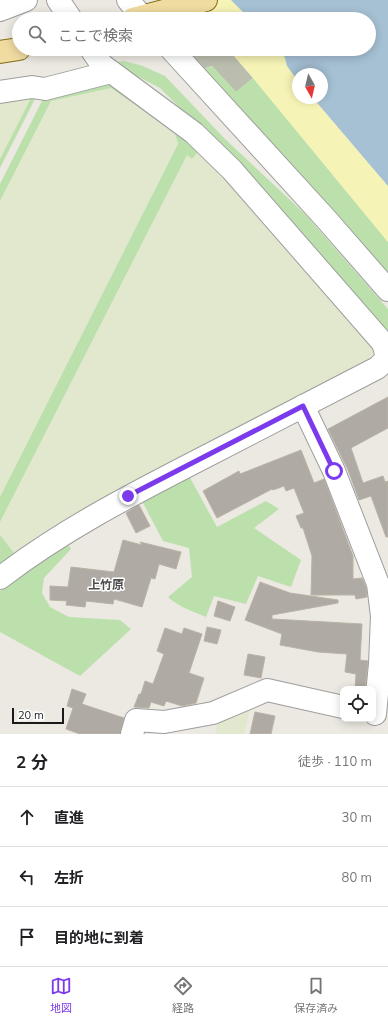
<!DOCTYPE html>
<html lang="ja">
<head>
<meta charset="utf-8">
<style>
  body { margin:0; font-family:Mulish,"Noto Sans JP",sans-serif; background:#f2f2f2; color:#202124 }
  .controls { position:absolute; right:12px; bottom:12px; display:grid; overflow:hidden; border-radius:8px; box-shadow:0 2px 10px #0003 }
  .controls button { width:36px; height:36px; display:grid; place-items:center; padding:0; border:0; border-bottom:1px solid #e0e0e0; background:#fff; color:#202124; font:20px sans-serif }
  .compass { position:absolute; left:292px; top:68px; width:36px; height:36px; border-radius:50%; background:#fff; box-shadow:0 2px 10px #0003; rotate:172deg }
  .scale { position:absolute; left:12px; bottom:10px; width:52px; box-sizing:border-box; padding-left:4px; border:2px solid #1a1a1a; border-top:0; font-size:11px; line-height:14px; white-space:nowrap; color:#1a1a1a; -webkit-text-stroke:3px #fff; paint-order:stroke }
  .stop { position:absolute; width:12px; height:12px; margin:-9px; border:3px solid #7c3aed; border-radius:50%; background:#fff }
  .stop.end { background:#7c3aed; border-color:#fff; box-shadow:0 1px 4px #0008 }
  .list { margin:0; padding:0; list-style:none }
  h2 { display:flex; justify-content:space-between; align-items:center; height:52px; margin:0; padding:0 16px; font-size:17px }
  h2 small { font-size:13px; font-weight:400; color:#757577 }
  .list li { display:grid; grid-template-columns:26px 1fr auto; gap:12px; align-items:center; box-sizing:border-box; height:60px; padding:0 16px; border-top:1px solid #e0e0e0 }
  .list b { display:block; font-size:15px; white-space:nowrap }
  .list em { font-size:13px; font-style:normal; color:#757577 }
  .icon { flex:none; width:22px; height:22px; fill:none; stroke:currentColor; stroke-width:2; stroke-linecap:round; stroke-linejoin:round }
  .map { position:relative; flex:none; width:388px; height:734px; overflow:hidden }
  .search { position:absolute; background:#fff; box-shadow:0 2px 10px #0003; left:12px; right:12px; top:12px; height:44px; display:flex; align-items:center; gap:10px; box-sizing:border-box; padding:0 14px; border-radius:22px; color:#757577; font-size:15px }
  .sheet { height:232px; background:#fff }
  nav { display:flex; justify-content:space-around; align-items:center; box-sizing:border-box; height:56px; border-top:1px solid #e0e0e0; background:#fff; font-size:11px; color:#757577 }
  nav a { display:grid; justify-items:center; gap:2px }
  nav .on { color:#7c3aed }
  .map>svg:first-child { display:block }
</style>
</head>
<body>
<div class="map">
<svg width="388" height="734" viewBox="0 0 388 734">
  <rect width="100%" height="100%" fill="#ebe9e1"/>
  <polygon fill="#bbbeae" points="186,49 228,49 253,78 236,92 212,66 203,69 185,50"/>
  <g fill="#e1e8ce">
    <polygon points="111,88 175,133 178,144 0,497 0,201 51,101"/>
    <polygon points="27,97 30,100 0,159 0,101"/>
    <polygon points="199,151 226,177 376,350 374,357 281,404 108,495 38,535 14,553 0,535 0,522 187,155 192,158"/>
    <polygon points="251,704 244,734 215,734 219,716"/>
  </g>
  <g fill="#bce0ac">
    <polygon points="123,61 124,61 143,66 165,76 226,140 305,214 388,309 388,340 239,167 160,88 112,63"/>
    <polygon points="212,66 236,92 253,78 388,242 388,278 203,69"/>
    <path d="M111,81L190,138L227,173L380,349L382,353L378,361C315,393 252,425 189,458C124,492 59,527 0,571V535L14,553C59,520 109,495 158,469C230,430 302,393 374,357L376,350L226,177L199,151L192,159L187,155L0,522V497L178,144L175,133L111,88L51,101L0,201V184L42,101L48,96Z"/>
    <polygon points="34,93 35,99 0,168 0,159 30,100 26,97"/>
    <path d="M189,476L217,527L266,501L279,509L254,528L301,560L291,587L258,576L246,604L214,596L206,617C192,611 179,607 168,597L192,577L189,548L163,541L142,501Z"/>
    <polygon points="67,543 71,549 44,578 42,593 50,607 69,617 120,620 131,629 80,676 0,632 0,591"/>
  </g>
  <g fill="#f5f3b5">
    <polygon points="184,0 231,0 250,19 201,19"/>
    <polygon points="228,49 279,49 282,51 285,58 287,66 298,81 298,98 313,98 388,186 388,242 253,78"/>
  </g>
  <polygon fill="#a6c1d4" points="231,0 388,0 388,186 313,98 322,98 322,74 298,74 298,81 287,66 285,58 279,49 369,49 369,19 250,19"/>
  <g fill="#afaba4" stroke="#bab2a5">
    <polygon points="388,397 388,428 351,448 363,483 383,476 385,482 388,481 388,537 386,537 371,496 359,500 348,470 328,429"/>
    <polygon points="301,450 314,483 324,479 353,556 353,579 362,578 366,587 367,597 356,599 355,595 311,595 312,556 303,528 301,528 296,516 304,513 294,488 286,491 284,486 273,490 272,489 217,518 203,491 239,471 240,474"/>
    <polygon points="139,505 150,526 136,533 126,513"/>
    <polygon points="123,540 142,545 140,542 181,552 176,569 159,564 155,579 151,578 142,607 114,599 113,604 86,601 85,607 66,605 67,601 50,600 50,586 68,587 71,567 114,572"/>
    <polygon points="260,582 290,593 338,600 338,603 272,615 272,619 362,624 360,660 368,661 365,689 355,689 356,674 345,672 347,654 318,652 280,645 282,634 245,620"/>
    <polygon points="218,601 235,607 230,621 214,616"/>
    <polygon points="207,627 221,630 217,644 204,641"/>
    <polygon points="165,628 182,634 184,628 202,634 189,673 204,678 196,703 182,706 166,701 164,706 151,702 149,708 134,707 139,694 141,694 145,681 153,684 164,654 157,651"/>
    <polygon points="248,654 265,657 261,678 244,675"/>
    <polygon points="72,689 86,694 82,704 124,718 120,734 80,734 66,729 73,708 67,706"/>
    <polygon points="255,712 275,716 271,734 250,734"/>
  </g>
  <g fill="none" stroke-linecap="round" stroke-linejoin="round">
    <defs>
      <g id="minor">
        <polyline points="58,0 71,19"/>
        <polyline points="128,0 144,19"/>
        <polyline points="0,10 26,0"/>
        <polyline points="171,49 326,219 388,290"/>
        <polyline points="0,92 32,87 45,89 111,72"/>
        <polyline points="303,406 334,471 378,584 382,616 380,664 375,714"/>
        <path d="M0,578C61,531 129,496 197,461C257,430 317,399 377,368C388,359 387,356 383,343L232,170L194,133L102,65L91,49"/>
        <polyline points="132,734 136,720 164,722 213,713 267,690 343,707"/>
      </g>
      <g id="major">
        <polyline points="133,19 206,0"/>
        <polyline points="0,52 19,49"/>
      </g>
    </defs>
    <use href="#minor" stroke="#9e9e9e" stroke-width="24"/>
    <use href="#major" stroke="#806e11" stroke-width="24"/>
    <use href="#minor" stroke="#fff" stroke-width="22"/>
    <use href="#major" stroke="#f0dba1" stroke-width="22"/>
  </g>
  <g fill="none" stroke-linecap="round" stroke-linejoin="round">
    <polyline stroke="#7c3aed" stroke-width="5" points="128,496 303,406 334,471"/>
  </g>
  <g text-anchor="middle" stroke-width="3" stroke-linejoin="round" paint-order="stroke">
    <g font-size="12" font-weight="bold" fill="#4d4d4d" stroke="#fff">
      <text x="106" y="589">上竹原</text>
    </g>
  </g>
</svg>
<div class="controls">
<button><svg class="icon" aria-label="locate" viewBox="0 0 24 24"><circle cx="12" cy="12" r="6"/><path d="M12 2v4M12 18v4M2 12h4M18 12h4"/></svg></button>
</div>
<svg class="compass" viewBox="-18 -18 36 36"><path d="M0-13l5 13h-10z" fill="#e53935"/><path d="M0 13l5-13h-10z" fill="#757577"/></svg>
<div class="scale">20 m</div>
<div class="stop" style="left:334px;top:471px"></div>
<div class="stop end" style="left:128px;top:496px"></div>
<div class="search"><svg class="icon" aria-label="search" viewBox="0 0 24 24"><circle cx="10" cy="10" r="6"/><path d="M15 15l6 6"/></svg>ここで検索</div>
</div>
<section class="sheet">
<h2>2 分<small>徒歩 · 110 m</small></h2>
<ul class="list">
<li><svg class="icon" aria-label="ahead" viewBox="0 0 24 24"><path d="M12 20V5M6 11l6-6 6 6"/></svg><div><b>直進</b></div><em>30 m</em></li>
<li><svg class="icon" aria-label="left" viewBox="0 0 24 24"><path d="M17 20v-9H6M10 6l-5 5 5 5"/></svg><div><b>左折</b></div><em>80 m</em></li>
<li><svg class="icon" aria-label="arrive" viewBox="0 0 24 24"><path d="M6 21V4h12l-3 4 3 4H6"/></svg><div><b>目的地に到着</b></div></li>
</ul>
</section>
<nav>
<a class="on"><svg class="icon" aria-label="map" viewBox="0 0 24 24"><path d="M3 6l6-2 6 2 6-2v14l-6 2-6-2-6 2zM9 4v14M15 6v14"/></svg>地図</a>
<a><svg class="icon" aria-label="directions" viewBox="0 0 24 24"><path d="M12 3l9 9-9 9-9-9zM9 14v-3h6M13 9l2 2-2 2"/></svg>経路</a>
<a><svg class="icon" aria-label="saved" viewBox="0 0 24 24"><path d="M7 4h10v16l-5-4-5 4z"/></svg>保存済み</a>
</nav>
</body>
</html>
